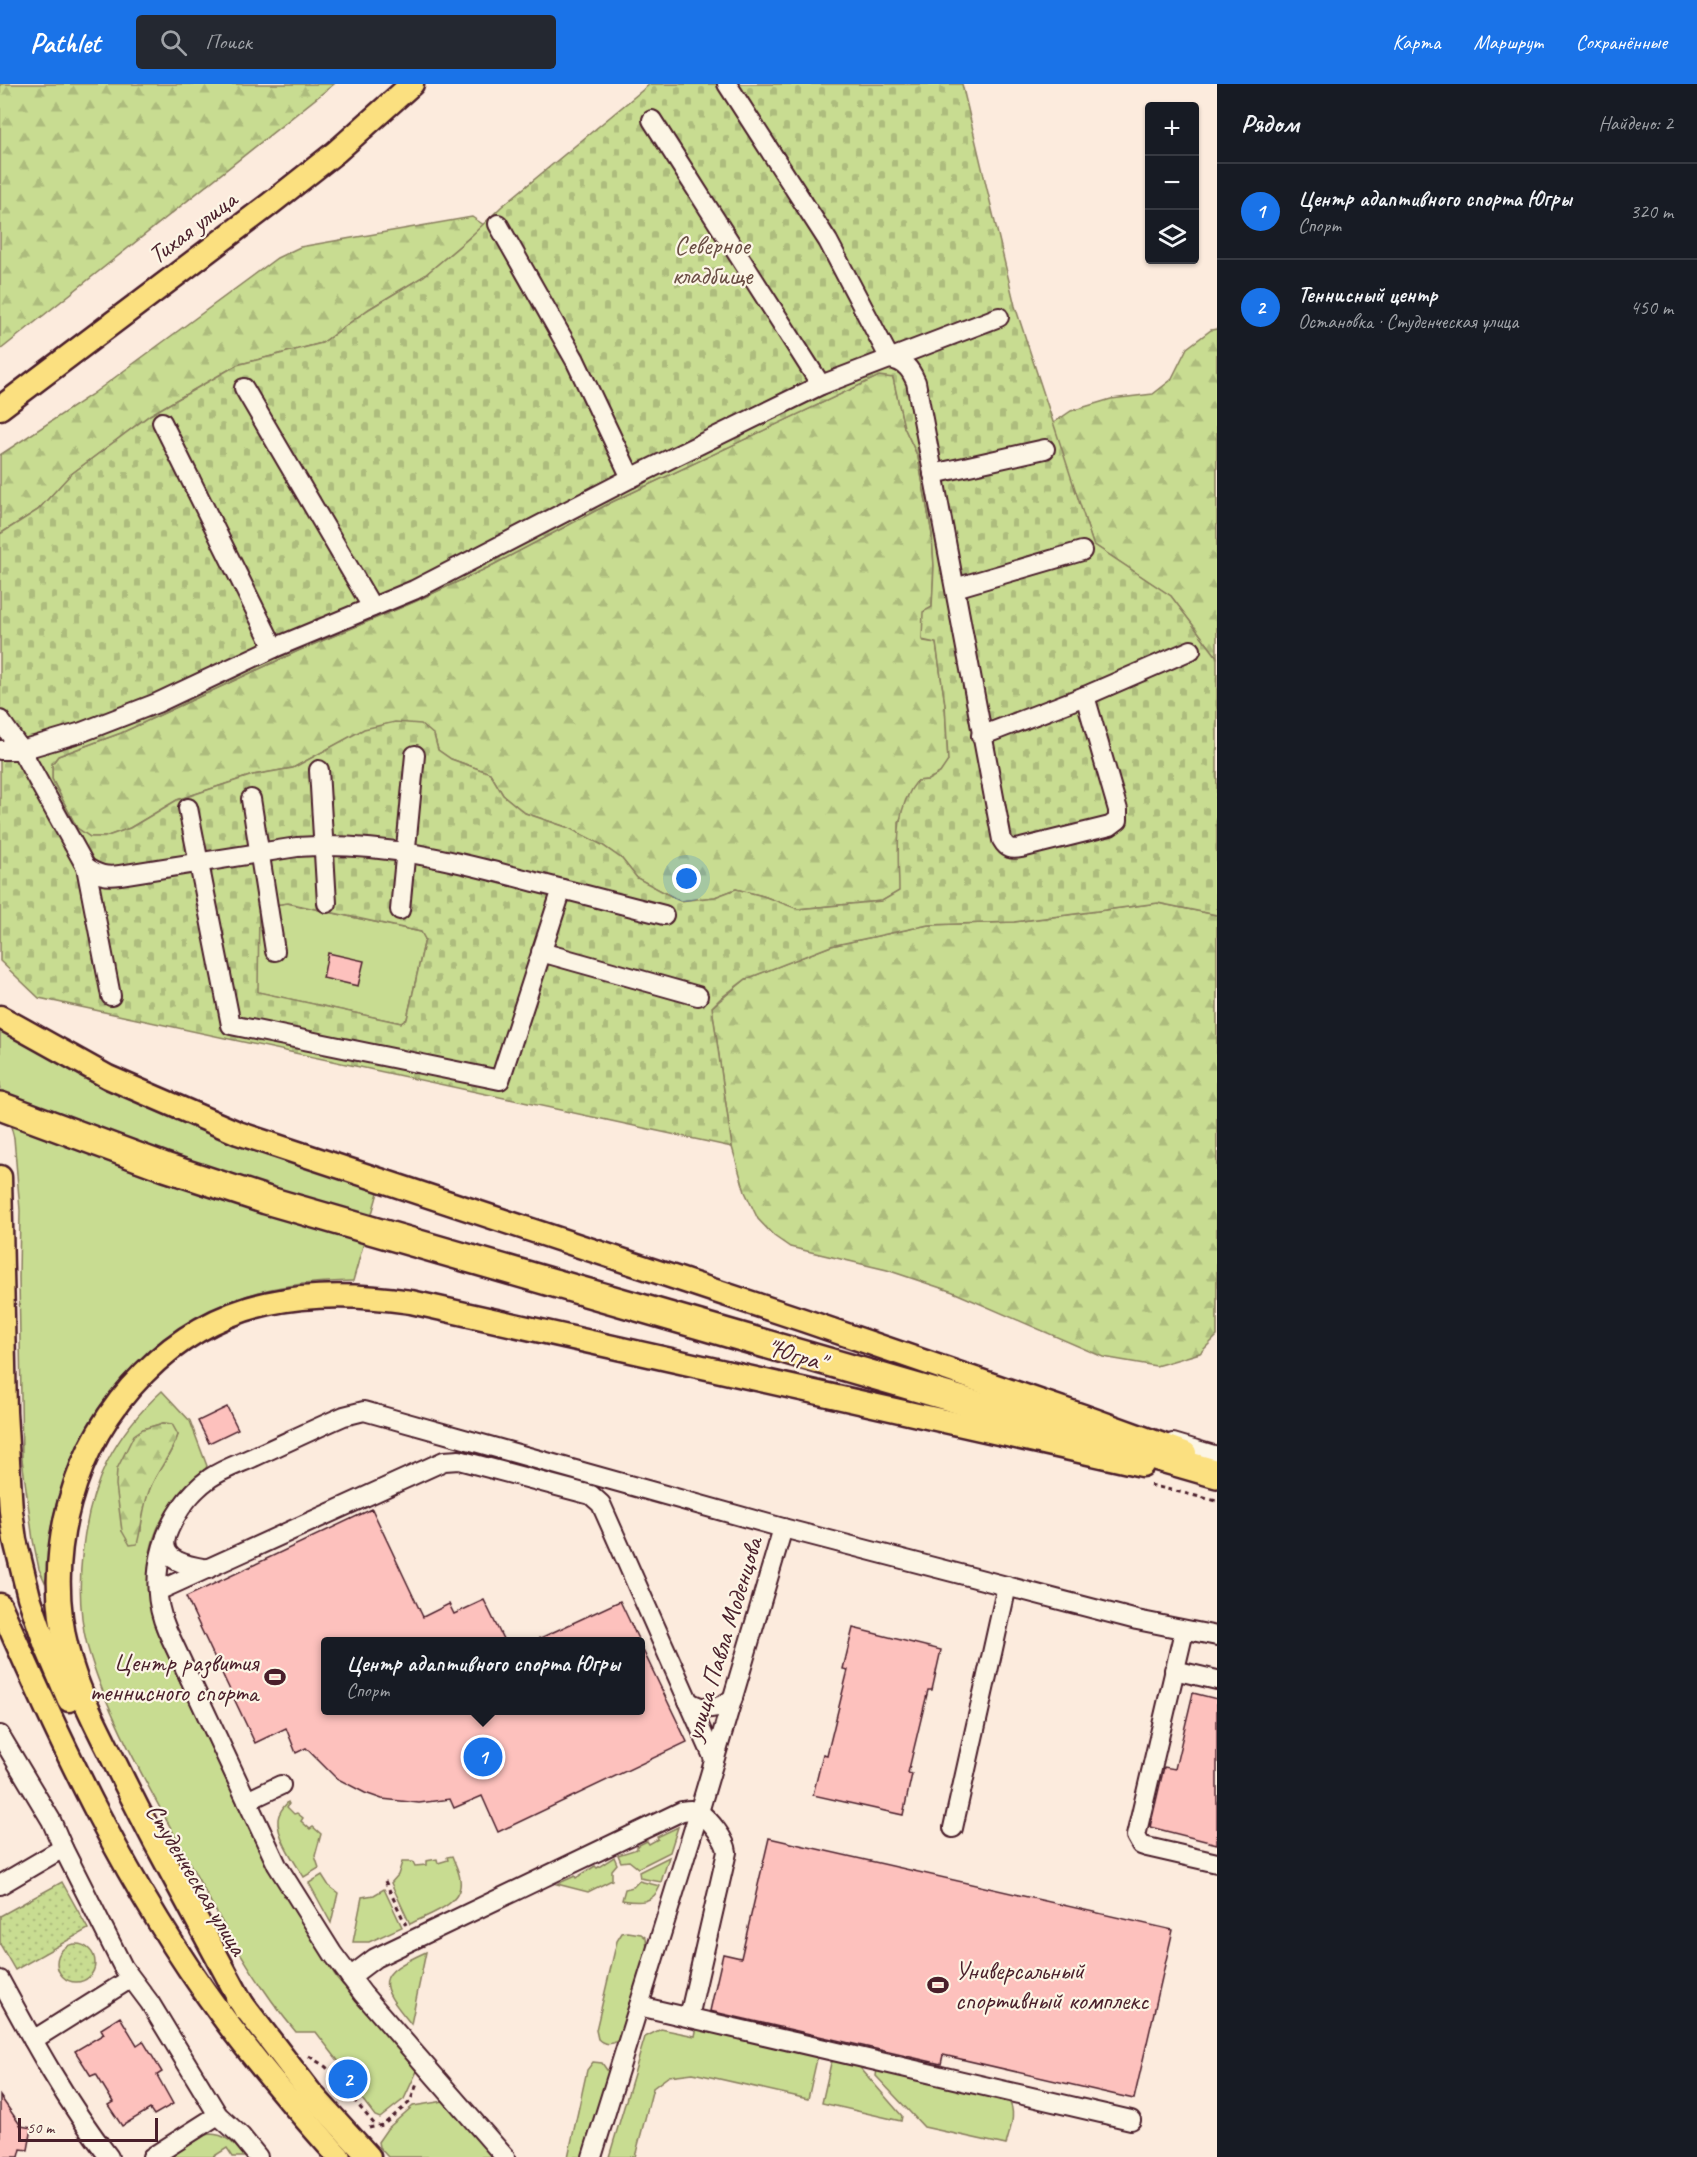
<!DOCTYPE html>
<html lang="ru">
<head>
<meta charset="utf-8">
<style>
  body { margin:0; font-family:Caveat,sans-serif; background:#242831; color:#f1f3f6 }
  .controls { position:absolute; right:18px; top:18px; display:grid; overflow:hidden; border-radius:6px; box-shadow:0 2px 4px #0004 }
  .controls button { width:54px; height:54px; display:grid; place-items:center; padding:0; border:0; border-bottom:2px solid #363941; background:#171b24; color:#f1f3f6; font:30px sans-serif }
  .scale { position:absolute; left:18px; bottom:15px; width:140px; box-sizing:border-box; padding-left:6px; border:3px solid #4a1f2b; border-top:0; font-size:16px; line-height:21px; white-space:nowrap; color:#4a1f2b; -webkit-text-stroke:4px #fcf5e5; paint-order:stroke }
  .you { position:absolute; left:687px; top:795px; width:21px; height:21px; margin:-15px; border:4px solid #fff; border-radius:50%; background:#1a73e8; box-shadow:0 0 0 9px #1a73e833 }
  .badge { display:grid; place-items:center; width:39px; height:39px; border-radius:50%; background:#1a73e8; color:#fff; font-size:20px; font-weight:700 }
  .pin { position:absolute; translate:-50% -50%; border:3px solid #fff; box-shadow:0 2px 6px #0006 }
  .popup { position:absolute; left:321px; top:1553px; width:324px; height:78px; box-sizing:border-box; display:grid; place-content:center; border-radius:6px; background:#171b24; filter:drop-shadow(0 2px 4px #0005); font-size:20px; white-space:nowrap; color:#9ea1a6 }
  .popup b { font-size:22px; color:#f1f3f6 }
  .popup::after { content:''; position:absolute; left:50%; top:100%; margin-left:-12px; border:12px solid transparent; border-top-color:#171b24 }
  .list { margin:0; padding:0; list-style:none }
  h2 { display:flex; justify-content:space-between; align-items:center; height:78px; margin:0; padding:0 24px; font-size:26px }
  h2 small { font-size:20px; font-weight:400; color:#9ea1a6 }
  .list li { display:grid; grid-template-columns:39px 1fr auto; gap:18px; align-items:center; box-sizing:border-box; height:96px; padding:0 24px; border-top:2px solid #363941 }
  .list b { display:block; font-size:22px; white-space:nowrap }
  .list p { margin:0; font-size:20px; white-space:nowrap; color:#9ea1a6 }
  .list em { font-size:20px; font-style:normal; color:#9ea1a6 }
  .icon { flex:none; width:33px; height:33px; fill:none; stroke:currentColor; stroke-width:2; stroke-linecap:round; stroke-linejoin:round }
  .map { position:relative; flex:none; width:1217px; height:2073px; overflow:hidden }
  header { display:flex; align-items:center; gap:36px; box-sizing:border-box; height:84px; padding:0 30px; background:#1a73e8; color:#fff }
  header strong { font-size:28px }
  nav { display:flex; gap:33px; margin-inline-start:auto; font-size:21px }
  .search { width:420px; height:54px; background:#242831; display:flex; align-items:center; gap:15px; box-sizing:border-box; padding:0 21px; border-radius:6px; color:#9ea1a6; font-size:22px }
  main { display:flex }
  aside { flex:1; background:#171b24 }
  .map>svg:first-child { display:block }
</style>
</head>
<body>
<header>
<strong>Pathlet</strong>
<div class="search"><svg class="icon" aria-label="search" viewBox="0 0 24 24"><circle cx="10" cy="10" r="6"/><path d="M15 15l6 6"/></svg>Поиск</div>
<nav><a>Карта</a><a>Маршрут</a><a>Сохранённые</a></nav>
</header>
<main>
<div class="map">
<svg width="1217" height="2073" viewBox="0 0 1217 2073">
  <defs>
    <pattern id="forest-firs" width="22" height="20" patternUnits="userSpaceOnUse" patternTransform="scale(1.5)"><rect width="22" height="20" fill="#c8dc91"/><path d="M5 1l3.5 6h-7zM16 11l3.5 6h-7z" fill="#adbc7d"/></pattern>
    <pattern id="cemetery-stones" width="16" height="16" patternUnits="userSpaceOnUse" patternTransform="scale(1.5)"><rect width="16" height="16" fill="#c8dc91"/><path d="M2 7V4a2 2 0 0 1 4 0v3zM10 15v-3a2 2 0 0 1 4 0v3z" fill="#adbc7d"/></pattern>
    <pattern id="park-dots" width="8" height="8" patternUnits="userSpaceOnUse" patternTransform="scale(1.5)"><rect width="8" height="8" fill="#c8dc91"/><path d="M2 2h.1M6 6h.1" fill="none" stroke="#adbc7d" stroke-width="1.8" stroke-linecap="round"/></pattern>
  </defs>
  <rect width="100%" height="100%" fill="#fcebdd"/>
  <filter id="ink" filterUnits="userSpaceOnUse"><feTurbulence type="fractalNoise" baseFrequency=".0167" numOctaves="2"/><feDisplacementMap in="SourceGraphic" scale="12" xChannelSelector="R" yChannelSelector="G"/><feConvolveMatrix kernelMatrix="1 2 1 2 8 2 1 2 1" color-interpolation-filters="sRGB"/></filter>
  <g filter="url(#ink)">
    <g fill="#c8dc91" stroke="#897e5e" stroke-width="1.5" fill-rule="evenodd">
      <polygon points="287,819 421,848 425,855 407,935 401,939 257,908 259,823"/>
      <path d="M0,946L85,995L174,1035L379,1105L353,1197C326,1198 298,1199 271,1205C182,1225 100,1296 69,1382C60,1405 53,1428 50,1452C48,1467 50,1484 45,1498L39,1485L33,1456L22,1375L19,1194L20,1126L14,1054L0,1001Z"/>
      <path d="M162,1307L190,1337L207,1382C200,1396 184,1407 173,1419C144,1454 142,1504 156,1546L266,1781L337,1894L417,1987L404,2015L380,2034L375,2032L353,2003L356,2000L316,1948H296C249,1892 213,1823 179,1759C145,1696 106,1629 87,1561C73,1506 82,1428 107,1378C121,1351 140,1327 162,1307ZM163,1339L171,1340L178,1351C172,1370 162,1380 153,1397C146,1412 141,1431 141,1447H122L121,1432L143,1345Z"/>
      <path d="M288,1718L289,1720L287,1723L294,1730L297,1729L303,1734L301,1737L310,1745L313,1743L321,1750L315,1772L319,1784L304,1793C295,1779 276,1752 278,1735C279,1728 283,1723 288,1718Z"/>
      <polygon points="678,1743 670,1768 638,1784 629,1777 621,1778 618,1771 637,1765 637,1762 647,1757 649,1760 658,1755 657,1753"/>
      <path d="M452,1772C455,1780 459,1787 460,1795C464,1821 429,1830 410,1840L391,1799L398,1791L402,1778H413L415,1782L426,1781V1777L437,1775L438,1779L448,1776L447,1773Z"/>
      <polygon points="614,1773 617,1780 612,1786 612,1796 588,1808 557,1800 575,1792 576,1794 595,1782 597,1784"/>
      <polygon points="669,1773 661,1798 640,1794 639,1788"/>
      <polygon points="322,1791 329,1802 338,1809 331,1839 309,1799"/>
      <path d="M639,1797L660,1802C653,1820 639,1819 622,1816L625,1805L633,1803Z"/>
      <polygon points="384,1805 402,1843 369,1858 353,1858 362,1813 374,1811"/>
      <path d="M628,1848L641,1850L646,1854L647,1866L621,1953C615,1961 605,1962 598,1955L596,1946L617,1857L622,1849Z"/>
      <path d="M426,1868L411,1940C377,1899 375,1891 426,1868Z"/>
      <polygon points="697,1943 814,1970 817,1975 808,2015 693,1989 669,1992 653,2004 635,2073 609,2073 645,1953 661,1945 695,1952"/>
      <polygon points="836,1975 856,1979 902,2032 901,2037 822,2019 831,1979"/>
      <polygon points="593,1978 602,1979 609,1989 585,2073 568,2073 587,1986"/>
      <path d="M877,1985L1008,2016C1018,2028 1009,2048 1006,2061L924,2043L876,1992Z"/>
      <polygon points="444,2017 493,2073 388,2073 379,2063 378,2058 387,2045 413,2022"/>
      <path d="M210,2050C227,2050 235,2061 245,2073H233L227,2064L213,2073H169L205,2051Z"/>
    </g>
    <g fill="url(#forest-firs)" stroke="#897e5e" stroke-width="1.5">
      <polygon points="0,0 334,0 0,266"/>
      <polygon points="472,133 484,141 424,192 369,225 322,259 237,281 150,331 70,391 38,426 0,450 0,371 91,311 277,174 300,163"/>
      <polygon points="1217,245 1217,573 1171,512 1093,460 1052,340 1071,327 1111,315 1153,310 1171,296 1187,264 1211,246"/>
      <polygon points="879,292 893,293 904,343 918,373 932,450 934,482 932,523 923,557 936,559 945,620 948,678 940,689 928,696 917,697 899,738 900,807 882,817 797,825 763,812 736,805 715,813 680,817 637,794 622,775 602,761 569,744 525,729 503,711 490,689 451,675 438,666 434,651 365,645 293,684 253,691 177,716 130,744 105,753 90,753 77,744 52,695 52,680 58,672 121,649 300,566 414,518 487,484 612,418"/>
      <polygon points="1158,819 1217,831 1217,1252 1200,1269 1156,1282 1103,1273 953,1208 887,1186 790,1163 774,1152 758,1135 745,1108 732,1063 712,923 746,895 831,862 928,841 1014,838"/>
      <path d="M163,1339L172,1340L178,1351C172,1368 162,1381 154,1396C143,1416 143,1439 137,1460L130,1461L122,1447L116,1401L117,1385L134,1351L143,1345Z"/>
    </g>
    <path fill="url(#cemetery-stones)" stroke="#897e5e" stroke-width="1.5" fill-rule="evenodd" d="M650,0H962L1015,222L1093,460L1171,512L1217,573V831L1158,819L1014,838L928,841L831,862L746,895L721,914L712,923L732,1063L39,914L0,877V450L38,426L70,391L150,331L237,281L322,259L369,225L424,192L469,154L501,123ZM879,292L893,294L904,343L918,373L932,450L934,482L932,523L923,528L922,556L936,559L945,620L948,677L940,689L928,696L917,697C892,727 899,771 899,807L882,817L798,825L763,812L736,805L715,813L680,817L637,794L622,775L602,761L569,744L525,729L503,711L490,689L451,675L438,666L434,651L421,640L395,638L364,645L293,684L253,691L177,716L130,744L105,753H90L77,744L52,695V680L58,672L121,649L300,566L414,518L487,484L612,418ZM288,819L421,848L425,855L407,935L401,939L258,908L259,823Z"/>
    <g fill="url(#park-dots)" stroke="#897e5e" stroke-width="1.5">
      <polygon points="62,1798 88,1845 15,1886 0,1860 0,1832"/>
      <circle cx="76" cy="1879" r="19"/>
    </g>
    <g fill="#fdc1bd" stroke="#4a1f2b" stroke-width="1.5">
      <polygon points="328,869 364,877 358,902 323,894"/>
      <polygon points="227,1323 238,1345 209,1359 198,1337"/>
      <polygon points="372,1425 423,1533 449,1520 454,1530 484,1516 504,1557 326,1557 326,1626 640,1626 640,1560 687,1658 498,1748 482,1712 454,1724 450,1715 419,1719 382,1715 365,1709 336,1694 306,1664 296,1669 286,1644 255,1659 186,1513"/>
      <polygon points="620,1517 639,1557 534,1557"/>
      <polygon points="853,1544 941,1566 932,1606 928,1606 908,1689 912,1690 903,1731 813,1711 823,1670 827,1671 848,1586 843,1585"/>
      <polygon points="1193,1609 1217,1615 1217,1760 1150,1743 1164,1683 1175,1685"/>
      <polygon points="769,1754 1173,1846 1134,2015 943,1971 941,1980 710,1927 723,1870 741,1874"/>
      <polygon points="120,1933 137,1961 143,1957 162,1988 157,1991 173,2020 154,2031 150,2025 122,2042 108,2021 113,2018 96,1990 91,1992 75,1967 104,1950 101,1945"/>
      <polygon points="0,2012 21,2042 32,2044 28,2066 21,2065 19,2073 0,2073"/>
    </g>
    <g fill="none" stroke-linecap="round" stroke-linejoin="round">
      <defs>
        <g id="minor">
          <path d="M727,0L828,157L890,275C905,278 910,284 916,298L1002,756C1007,765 1012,766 1021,764L1110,742L1118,736V726L1085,612"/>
          <polyline points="652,36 821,301"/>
          <polyline points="498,140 575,276 631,394"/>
          <polyline points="244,304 372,523"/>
          <polyline points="162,338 274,564"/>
          <polyline points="933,390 1045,365"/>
          <polyline points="955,504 1082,467"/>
          <polyline points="0,636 21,666 82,648 157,619 274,564 414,506 631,394 821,301 999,233"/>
          <polyline points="981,652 1085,612 1191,566"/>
          <path d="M0,666H21L86,783C98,791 106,793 120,791L297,763C380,757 456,777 535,798C578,809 621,820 664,831"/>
          <polyline points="319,686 327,819"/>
          <polyline points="251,715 275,867"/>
          <polyline points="188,724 231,941 500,996 562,805"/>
          <polyline points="86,783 111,912"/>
          <polyline points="400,826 415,671"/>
          <polyline points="541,868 698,912"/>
          <polyline points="1173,1359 1217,1372"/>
          <path d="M166,1453C160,1478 190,1482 208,1485"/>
          <polyline points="158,1507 444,1377 459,1376 591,1411 601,1420 714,1675"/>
          <polyline points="1184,1547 1136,1752 1141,1761 1147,1763 1217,1779"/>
          <polyline points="1174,1586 1217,1596"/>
          <path d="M688,1617C705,1628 718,1626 733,1614"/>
          <polyline points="0,1651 51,1736 63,1764 123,1883 150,1919 218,2031 241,2052 258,2073"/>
          <polyline points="247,1717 281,1701"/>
          <polyline points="953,1744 1007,1502"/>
          <polyline points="0,1801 63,1764"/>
          <path d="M350,1893L375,1874L682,1727C688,1726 695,1725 700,1729C710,1736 726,1756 727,1768L689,1933"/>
          <path d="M0,1896C33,1957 66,2018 109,2073"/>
          <polyline points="639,1922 1131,2036"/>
          <polyline points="33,1956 130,1895"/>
          <polyline points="152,2073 218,2031"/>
          <path d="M505,2073L363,1910L333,1870L277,1781L167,1546C144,1494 164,1427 210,1394C223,1385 241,1379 256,1372C285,1359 314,1345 344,1332L364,1327L783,1444L1137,1536L1217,1552"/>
          <polyline points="592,2073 699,1728 783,1444"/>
        </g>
        <g id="major">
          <polyline points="0,324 270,120 336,68 412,0"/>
          <polyline points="0,933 108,993 238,1049 803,1236 1083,1332 1185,1369"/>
          <polyline points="0,1093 5,1328 11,1427 15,1456 29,1513 46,1562 69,1616"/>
          <path d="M0,1521C62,1663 128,1804 220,1929C257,1980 298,2027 339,2073"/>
          <polyline points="237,1913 310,2008 369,2073"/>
          <path d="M245,1925C215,1869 185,1813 155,1758C138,1726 122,1693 106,1661C91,1631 76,1601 68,1569C42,1470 73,1360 144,1289C219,1213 310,1203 411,1218L1142,1381"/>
        </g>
        <polyline id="highway" points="0,1022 165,1083 266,1116 1217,1390"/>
      </defs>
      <use href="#minor" stroke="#4a1f2b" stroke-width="22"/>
      <use href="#major" stroke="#4a1f2b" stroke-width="27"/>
      <use href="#highway" stroke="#4a1f2b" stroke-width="32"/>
      <g stroke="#4a1f2b" stroke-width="3" stroke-dasharray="4.5 4.5" stroke-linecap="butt">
        <polyline points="1150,1401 1217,1417"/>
        <polyline points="385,1797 406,1841"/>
        <polyline points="309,1972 326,1983 376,2042"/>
        <polyline points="369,2044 383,2041 410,2018 417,2000"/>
      </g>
      <use href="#minor" stroke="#fcf5e5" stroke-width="18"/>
      <use href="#major" stroke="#fbe080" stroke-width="22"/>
      <use href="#highway" stroke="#fbe080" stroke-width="27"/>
    </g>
  </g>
  <defs>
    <symbol id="stadium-bare" viewBox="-9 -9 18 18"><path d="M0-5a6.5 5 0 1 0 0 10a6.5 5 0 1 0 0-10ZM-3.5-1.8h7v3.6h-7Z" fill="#4a1f2b" stroke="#fcf5e5" stroke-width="2.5" paint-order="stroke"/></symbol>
  </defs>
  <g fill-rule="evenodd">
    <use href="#stadium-bare" x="260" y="1578" width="30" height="30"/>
    <use href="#stadium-bare" x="923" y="1886" width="30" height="30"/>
  </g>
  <g text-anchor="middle" stroke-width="4.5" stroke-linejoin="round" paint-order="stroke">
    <g font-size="26" fill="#4a1f2b" stroke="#fcf5e5">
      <text transform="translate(192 143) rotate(-37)" y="9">Тихая улица</text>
      <text transform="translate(796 1270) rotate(16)" y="9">"Югра"</text>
      <text transform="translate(723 1555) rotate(-73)" y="9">улица Павла Моденцова</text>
      <text transform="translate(197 1795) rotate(59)" y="9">Студенческая улица</text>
    </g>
    <g font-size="26" fill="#6a4e44" stroke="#fcf5e5">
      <text x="712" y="170">Северное<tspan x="712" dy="30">кладбище</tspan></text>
    </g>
    <g font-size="26" fill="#4a1f2b" stroke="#fcf5e5" text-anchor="end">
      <text x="258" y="1587">Центр развития<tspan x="258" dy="30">теннисного спорта</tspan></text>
      <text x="955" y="1895" text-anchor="start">Универсальный<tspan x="955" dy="30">спортивный комплекс</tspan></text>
    </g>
  </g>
</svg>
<div class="controls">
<button>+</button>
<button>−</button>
<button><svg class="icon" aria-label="layers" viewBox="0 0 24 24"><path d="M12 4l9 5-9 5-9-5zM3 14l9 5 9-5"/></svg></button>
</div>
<div class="scale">50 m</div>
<div class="you"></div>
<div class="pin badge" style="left:483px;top:1673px">1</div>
<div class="popup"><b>Центр адаптивного спорта Югры</b>Спорт</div>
<div class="pin badge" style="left:348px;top:1995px">2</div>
</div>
<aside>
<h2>Рядом<small>Найдено: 2</small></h2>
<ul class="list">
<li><span class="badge">1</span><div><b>Центр адаптивного спорта Югры</b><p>Спорт</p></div><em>320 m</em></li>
<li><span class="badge">2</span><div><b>Теннисный центр</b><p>Остановка · Студенческая улица</p></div><em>450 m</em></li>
</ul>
</aside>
</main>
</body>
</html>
